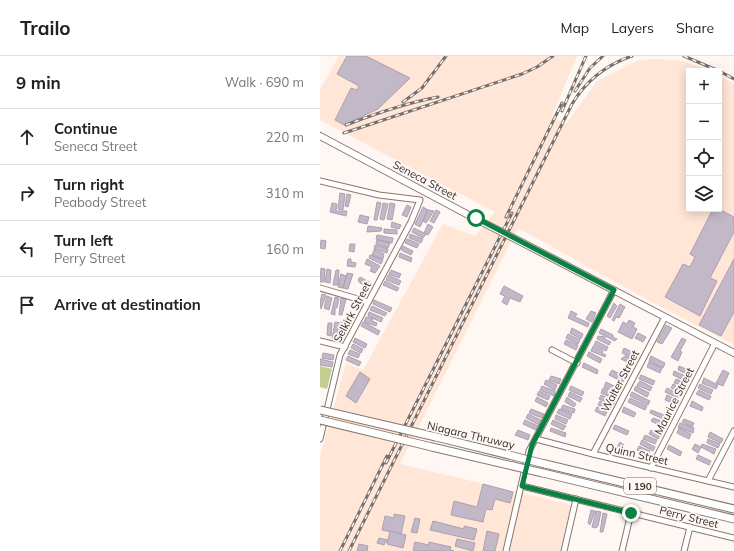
<!DOCTYPE html>
<html lang="en">
<head>
<meta charset="utf-8">
<style>
  body { margin:0; font-family:Mulish,sans-serif; background:#f6f6f6; color:#222 }
  .controls { position:absolute; right:12px; top:12px; display:grid; overflow:hidden; border-radius:0px; box-shadow:0 2px 10px #0003 }
  .controls button { width:36px; height:36px; display:grid; place-items:center; padding:0; border:0; border-bottom:1px solid #e0e0e0; background:#fff; color:#222; font:20px sans-serif }
  .stop { position:absolute; width:12px; height:12px; margin:-9px; border:3px solid #0b8043; border-radius:50%; background:#fff }
  .stop.end { background:#0b8043; border-color:#fff; box-shadow:0 1px 4px #0008 }
  .list { margin:0; padding:0; list-style:none }
  h2 { display:flex; justify-content:space-between; align-items:center; height:52px; margin:0; padding:0 16px; font-size:17px }
  h2 small { font-size:13px; font-weight:400; color:#767676 }
  .list li { display:grid; grid-template-columns:26px 1fr auto; gap:12px; align-items:center; box-sizing:border-box; height:56px; padding:0 16px; border-top:1px solid #e0e0e0 }
  .list b { display:block; font-size:15px; white-space:nowrap }
  .list p { margin:0; font-size:13px; white-space:nowrap; color:#767676 }
  .list em { font-size:13px; font-style:normal; color:#767676 }
  .icon { flex:none; width:22px; height:22px; fill:none; stroke:currentColor; stroke-width:2; stroke-linecap:round; stroke-linejoin:round }
  .map { position:relative; flex:none; width:414px; height:495px; overflow:hidden }
  header { display:flex; align-items:center; gap:24px; box-sizing:border-box; height:56px; padding:0 20px; background:#fff; border-bottom:1px solid #e0e0e0 }
  header strong { font-size:19px }
  nav { display:flex; gap:22px; margin-inline-start:auto; font-size:14px }
  main { display:flex }
  aside { flex:1; background:#fff }
  .map>svg:first-child { display:block }
</style>
</head>
<body>
<header>
<strong>Trailo</strong>
<nav><a>Map</a><a>Layers</a><a>Share</a></nav>
</header>
<main>
<aside>
<h2>9 min<small>Walk · 690 m</small></h2>
<ul class="list">
<li><svg class="icon" aria-label="ahead" viewBox="0 0 24 24"><path d="M12 20V5M6 11l6-6 6 6"/></svg><div><b>Continue</b><p>Seneca Street</p></div><em>220 m</em></li>
<li><svg class="icon" aria-label="right" viewBox="0 0 24 24"><path d="M7 20v-9h11M14 6l5 5-5 5"/></svg><div><b>Turn right</b><p>Peabody Street</p></div><em>310 m</em></li>
<li><svg class="icon" aria-label="left" viewBox="0 0 24 24"><path d="M17 20v-9H6M10 6l-5 5 5 5"/></svg><div><b>Turn left</b><p>Perry Street</p></div><em>160 m</em></li>
<li><svg class="icon" aria-label="arrive" viewBox="0 0 24 24"><path d="M6 21V4h12l-3 4 3 4H6"/></svg><div><b>Arrive at destination</b></div></li>
</ul>
</aside>
<div class="map">
<svg width="414" height="495" viewBox="0 0 414 495">
  <rect width="100%" height="100%" fill="#fef7f3"/>
  <polygon fill="#ffe6d7" points="19,0 257,0 231,62 247,67 277,25 319,4 338,3 364,5 386,14 389,15 369,15 369,153 399,153 399,20 414,28 414,289 330,245 198,172 80,408 251,449 240,495 0,495 0,401 26,307 43,314 123,168 155,180 175,156 0,64 0,34"/>
  <polygon fill="#c3cc91" points="0,310 12,313 7,333 0,331"/>
  <g fill="#c3b8c7" stroke="#aca1b0">
    <polygon points="27,0 46,0 90,22 58,53 24,69 15,64 31,32 37,34 39,30 17,18"/>
    <polygon points="20,137 25,138 23,154 18,153"/>
    <polygon points="27,138 31,139 28,151 25,150"/>
    <polygon points="57,146 61,147 57,164 54,164"/>
    <polygon points="12,147 17,148 16,155 27,155 26,160 10,156"/>
    <polygon points="63,147 68,148 64,164 60,163"/>
    <polygon points="70,147 75,148 72,164 67,163"/>
    <polygon points="87,149 91,151 87,161 82,159"/>
    <polygon points="103,151 108,154 100,171 95,168"/>
    <polygon points="393,153 399,153 414,161 414,176 390,222 397,225 380,260 345,241 363,208 370,211 375,201 370,198"/>
    <polygon points="108,154 114,155 106,167 103,165"/>
    <polygon points="116,154 120,156 114,167 110,165"/>
    <polygon points="40,159 49,161 47,168 38,166"/>
    <polygon points="72,166 81,169 79,173 71,171"/>
    <polygon points="108,168 113,171 108,179 104,177"/>
    <polygon points="48,170 62,172 61,175 47,176"/>
    <polygon points="94,172 106,178 103,182 92,176"/>
    <polygon points="64,173 77,174 77,178 64,177"/>
    <polygon points="90,178 103,183 101,187 89,182"/>
    <polygon points="57,179 73,182 72,187 56,183"/>
    <polygon points="87,183 99,188 97,192 85,187"/>
    <polygon points="1,184 6,185 5,193 0,192"/>
    <polygon points="57,184 70,187 68,192 56,188"/>
    <polygon points="30,188 35,188 34,196 29,195"/>
    <polygon points="55,189 68,193 67,197 54,193"/>
    <polygon points="83,190 93,195 91,199 81,194"/>
    <polygon points="54,194 64,198 63,203 52,199"/>
    <polygon points="80,197 92,202 91,206 79,201"/>
    <polygon points="50,199 63,204 61,208 49,202"/>
    <polygon points="28,203 31,203 31,206 36,207 35,211 27,210"/>
    <polygon points="47,203 60,210 55,217 50,215 52,211 45,208"/>
    <polygon points="414,203 414,256 401,280 379,269"/>
    <polygon points="1,212 5,213 4,226 0,226"/>
    <polygon points="7,213 11,214 10,227 5,226"/>
    <polygon points="16,214 19,214 18,229 13,229"/>
    <polygon points="71,214 81,218 79,222 69,218"/>
    <polygon points="27,217 33,218 28,233 23,232"/>
    <polygon points="21,218 26,220 23,232 18,231"/>
    <polygon points="68,219 81,225 79,229 66,224"/>
    <polygon points="40,221 49,226 47,231 40,227 38,224"/>
    <polygon points="65,225 79,232 77,235 63,229"/>
    <polygon points="184,230 203,240 200,246 190,242 187,249 182,246 185,240 180,238"/>
    <polygon points="2,238 6,239 1,253 0,246"/>
    <polygon points="7,240 12,242 9,254 4,252"/>
    <polygon points="15,241 19,242 17,252 15,252 15,259 11,258"/>
    <polygon points="21,242 26,243 22,259 19,259"/>
    <polygon points="54,244 72,252 70,256 53,248"/>
    <polygon points="294,247 297,250 290,262 287,260"/>
    <polygon points="300,248 305,251 299,262 296,261 294,265 292,264"/>
    <polygon points="52,250 67,257 65,260 50,254"/>
    <polygon points="251,255 257,258 255,261 269,267 268,271 248,262"/>
    <polygon points="271,255 276,257 272,266 266,263"/>
    <polygon points="49,256 63,262 61,266 48,260"/>
    <polygon points="46,261 53,263 52,265 57,267 56,270 44,266"/>
    <polygon points="309,264 315,267 313,271 317,273 312,283 298,276 303,266 307,268"/>
    <polygon points="15,266 20,267 16,283 12,282"/>
    <polygon points="21,266 25,267 23,283 18,283"/>
    <polygon points="43,266 60,275 58,279 41,270"/>
    <polygon points="8,267 12,267 11,280 7,279"/>
    <polygon points="346,269 352,272 342,288 337,286"/>
    <polygon points="252,272 263,278 261,283 250,277"/>
    <polygon points="281,273 293,279 293,281 297,283 295,285 279,277"/>
    <polygon points="318,277 326,281 323,286 315,282"/>
    <polygon points="248,278 260,284 258,288 246,282"/>
    <polygon points="278,280 285,281 285,283 291,286 289,289 277,283"/>
    <polygon points="35,282 47,288 45,292 33,286"/>
    <polygon points="362,282 366,284 360,295 362,296 358,305 351,301"/>
    <polygon points="246,284 258,289 256,294 244,288"/>
    <polygon points="276,285 288,291 286,295 274,289"/>
    <polygon points="33,288 43,293 41,297 31,292"/>
    <polygon points="273,290 283,295 282,297 286,299 285,301 271,295"/>
    <polygon points="304,292 318,299 316,304 302,297"/>
    <polygon points="30,294 40,298 38,302 28,298"/>
    <polygon points="269,296 282,303 280,307 267,300"/>
    <polygon points="3,297 14,299 13,304 2,302"/>
    <polygon points="28,300 41,306 39,310 26,304"/>
    <polygon points="305,300 315,304 313,309 301,303"/>
    <polygon points="331,300 345,307 343,312 329,305"/>
    <polygon points="0,303 13,306 12,311 0,309"/>
    <polygon points="329,306 342,312 340,317 327,311"/>
    <polygon points="264,307 278,314 277,318 262,311"/>
    <polygon points="359,310 373,316 371,320 358,314"/>
    <polygon points="292,314 306,321 303,326 289,319"/>
    <polygon points="403,314 409,317 403,330 396,327"/>
    <polygon points="354,315 370,322 368,326 353,319"/>
    <polygon points="40,316 50,323 36,347 26,340"/>
    <polygon points="321,319 335,325 333,329 319,323"/>
    <polygon points="231,320 241,323 239,328 229,324"/>
    <polygon points="384,322 398,329 396,333 382,327"/>
    <polygon points="356,323 367,327 365,331 354,327"/>
    <polygon points="226,324 237,329 235,334 224,328"/>
    <polygon points="320,325 332,331 330,335 317,329"/>
    <polygon points="286,326 300,333 298,337 284,331"/>
    <polygon points="353,328 364,333 362,338 351,332"/>
    <polygon points="380,328 393,334 391,338 378,332"/>
    <polygon points="222,330 235,335 234,340 220,334"/>
    <polygon points="251,330 264,336 262,340 249,334"/>
    <polygon points="316,330 329,337 327,341 314,334"/>
    <polygon points="283,332 297,338 295,343 281,337"/>
    <polygon points="347,332 360,339 358,342 345,336"/>
    <polygon points="379,334 391,340 389,344 376,338"/>
    <polygon points="219,335 230,340 228,344 217,339"/>
    <polygon points="250,336 262,342 260,346 248,340"/>
    <polygon points="312,336 330,345 328,349 310,340"/>
    <polygon points="281,339 295,345 293,349 279,343"/>
    <polygon points="347,339 357,344 355,348 345,344"/>
    <polygon points="217,341 228,347 226,351 215,345"/>
    <polygon points="247,341 256,348 254,351 245,346"/>
    <polygon points="310,342 327,350 325,354 308,346"/>
    <polygon points="280,345 291,351 289,355 278,349"/>
    <polygon points="372,345 383,351 382,355 370,350"/>
    <polygon points="243,349 255,353 254,357 241,353"/>
    <polygon points="277,351 287,356 285,360 275,355"/>
    <polygon points="304,351 316,357 314,361 302,356"/>
    <polygon points="211,353 224,358 222,362 209,357"/>
    <polygon points="239,353 252,358 250,363 237,357"/>
    <polygon points="331,354 344,359 343,363 330,357"/>
    <polygon points="208,358 221,364 219,369 206,362"/>
    <polygon points="236,359 248,364 246,368 235,363"/>
    <polygon points="333,362 345,366 343,371 331,365"/>
    <polygon points="364,363 374,367 372,371 362,366"/>
    <polygon points="205,364 218,370 216,374 203,368"/>
    <polygon points="233,364 246,370 243,374 231,368"/>
    <polygon points="360,367 374,372 373,377 358,371"/>
    <polygon points="295,369 309,375 307,379 293,373"/>
    <polygon points="231,372 246,377 245,381 230,375"/>
    <polygon points="359,372 371,378 369,383 357,377"/>
    <polygon points="198,374 210,379 208,384 195,379"/>
    <polygon points="331,374 340,379 338,383 329,378"/>
    <polygon points="390,376 403,383 401,387 388,381"/>
    <polygon points="325,379 337,384 335,388 323,383"/>
    <polygon points="388,383 400,388 398,392 387,387"/>
    <polygon points="322,384 335,391 333,395 320,388"/>
    <polygon points="300,386 304,389 301,396 296,393"/>
    <polygon points="375,388 381,391 378,397 372,393"/>
    <polygon points="382,388 396,393 394,398 381,391"/>
    <polygon points="349,389 362,396 360,400 347,393"/>
    <polygon points="319,390 330,395 328,399 317,394"/>
    <polygon points="378,399 391,405 389,409 376,403"/>
    <polygon points="163,428 193,436 190,447 175,443 172,454 166,453 163,466 131,459 134,445 157,451"/>
    <polygon points="271,454 275,455 270,469 268,467"/>
    <polygon points="276,455 281,456 278,470 276,472 272,471"/>
    <polygon points="283,457 287,458 283,476 280,476"/>
    <polygon points="74,458 85,460 81,478 62,474 65,460 74,462"/>
    <polygon points="95,462 100,463 97,477 91,476"/>
    <polygon points="113,465 144,473 144,470 157,473 154,484 110,474"/>
    <polygon points="70,475 86,479 83,492 67,488"/>
    <polygon points="167,475 179,478 175,495 163,495"/>
    <polygon points="59,482 68,484 68,486 65,486 64,489 57,487"/>
    <polygon points="137,483 155,487 153,495 135,490"/>
    <polygon points="95,486 109,489 109,486 131,491 130,494 134,495 97,495 93,494"/>
    <polygon points="39,488 48,490 47,495 37,495"/>
  </g>
  <g fill="none" stroke-linecap="round" stroke-linejoin="round">
    <defs>
      <g id="minor">
        <polyline points="0,125 59,139 100,144 91,166 20,299 0,383"/>
        <polyline points="0,232 48,246"/>
        <polyline points="0,285 25,291"/>
        <polyline points="232,294 257,307"/>
        <polyline points="216,383 273,398 414,431"/>
        <polyline points="273,398 345,261"/>
        <polyline points="331,412 395,287"/>
        <polyline points="388,425 414,375"/>
        <polyline points="202,430 414,482"/>
        <polyline points="186,495 209,395 294,234"/>
        <polyline points="244,495 256,443"/>
        <polyline points="302,495 311,457"/>
        <polyline points="364,495 370,471"/>
      </g>
      <g id="major">
        <polyline points="0,80 156,163"/>
        <polyline points="207,189 414,297"/>
      </g>
      <g id="highway">
        <polyline points="116,381 193,400"/>
        <polyline points="112,391 193,410"/>
        <polyline points="225,408 414,453"/>
        <polyline points="223,417 414,463"/>
      </g>
    </defs>
    <use href="#minor" stroke="#87776d" stroke-width="7"/>
    <use href="#major" stroke="#87776d" stroke-width="8"/>
    <use href="#highway" stroke="#87776d" stroke-width="9"/>
    <use href="#minor" stroke="#fff" stroke-width="5"/>
    <use href="#major" stroke="#fff" stroke-width="6"/>
    <use href="#highway" stroke="#fff" stroke-width="7"/>
    <defs>
      <g id="rail">
        <polyline points="364,0 399,15"/>
        <polyline points="399,15 414,23"/>
        <polyline points="255,35 270,12 283,0"/>
        <polyline points="83,46 102,32 126,0"/>
        <polyline points="242,55 266,0"/>
        <path d="M26,69C57,57 86,47 118,41"/>
        <polyline points="24,77 202,18 217,11 233,0"/>
        <polyline points="186,161 242,47"/>
        <polyline points="66,407 192,157"/>
        <polyline points="20,495 67,400"/>
        <path d="M29,495L252,48C266,25 285,9 312,0"/>
      </g>
    </defs>
    <use href="#rail" stroke="#766f6b" stroke-width="3"/>
    <use href="#rail" stroke="#fef7f3" stroke-width="1.5" stroke-dasharray="4.5" stroke-linecap="butt"/>
    <defs>
      <polyline id="major-bridge" points="156,163 207,189"/>
      <g id="highway-bridge">
        <polyline points="0,354 116,381"/>
        <polyline points="0,364 112,391"/>
        <polyline points="193,400 225,408"/>
        <polyline points="193,410 223,417"/>
      </g>
    </defs>
    <use href="#major-bridge" stroke="#87776d" stroke-width="8" stroke-linecap="butt"/>
    <use href="#highway-bridge" stroke="#87776d" stroke-width="9" stroke-linecap="butt"/>
    <use href="#major-bridge" stroke="#fff" stroke-width="6"/>
    <use href="#highway-bridge" stroke="#fff" stroke-width="7"/>
  </g>
  <g fill="none" stroke-linecap="round" stroke-linejoin="round">
    <polyline stroke="#0b8043" stroke-width="5" points="156,162 294,234 212,389 202,430 311,457"/>
  </g>
  <g text-anchor="middle" stroke-width="3.5" stroke-linejoin="round" paint-order="stroke">
    <rect fill="#fef7f3" stroke="#716b67" stroke-width="1" x="304" y="422" width="32" height="16" rx="3"/>
    <g font-size="10" font-weight="bold" fill="#352f2b">
      <text x="320" y="434">I 190</text>
    </g>
    <g font-size="11" fill="#352f2b" stroke="#fef7f3">
      <text transform="translate(105 124) rotate(28)" y="4">Seneca Street</text>
      <text transform="translate(32 256) rotate(-62)" y="4">Selkirk Street</text>
      <text transform="translate(300 325) rotate(-62)" y="4">Walter Street</text>
      <text transform="translate(354 345) rotate(-63)" y="4">Maurice Street</text>
      <text transform="translate(151 379) rotate(13)" y="4">Niagara Thruway</text>
      <text transform="translate(317 398) rotate(13)" y="4">Quinn Street</text>
      <text transform="translate(369 461) rotate(14)" y="4">Perry Street</text>
    </g>
  </g>
</svg>
<div class="controls">
<button>+</button>
<button>−</button>
<button><svg class="icon" aria-label="locate" viewBox="0 0 24 24"><circle cx="12" cy="12" r="6"/><path d="M12 2v4M12 18v4M2 12h4M18 12h4"/></svg></button>
<button><svg class="icon" aria-label="layers" viewBox="0 0 24 24"><path d="M12 4l9 5-9 5-9-5zM3 14l9 5 9-5"/></svg></button>
</div>
<div class="stop" style="left:156px;top:162px"></div>
<div class="stop end" style="left:311px;top:457px"></div>
</div>
</main>
</body>
</html>
